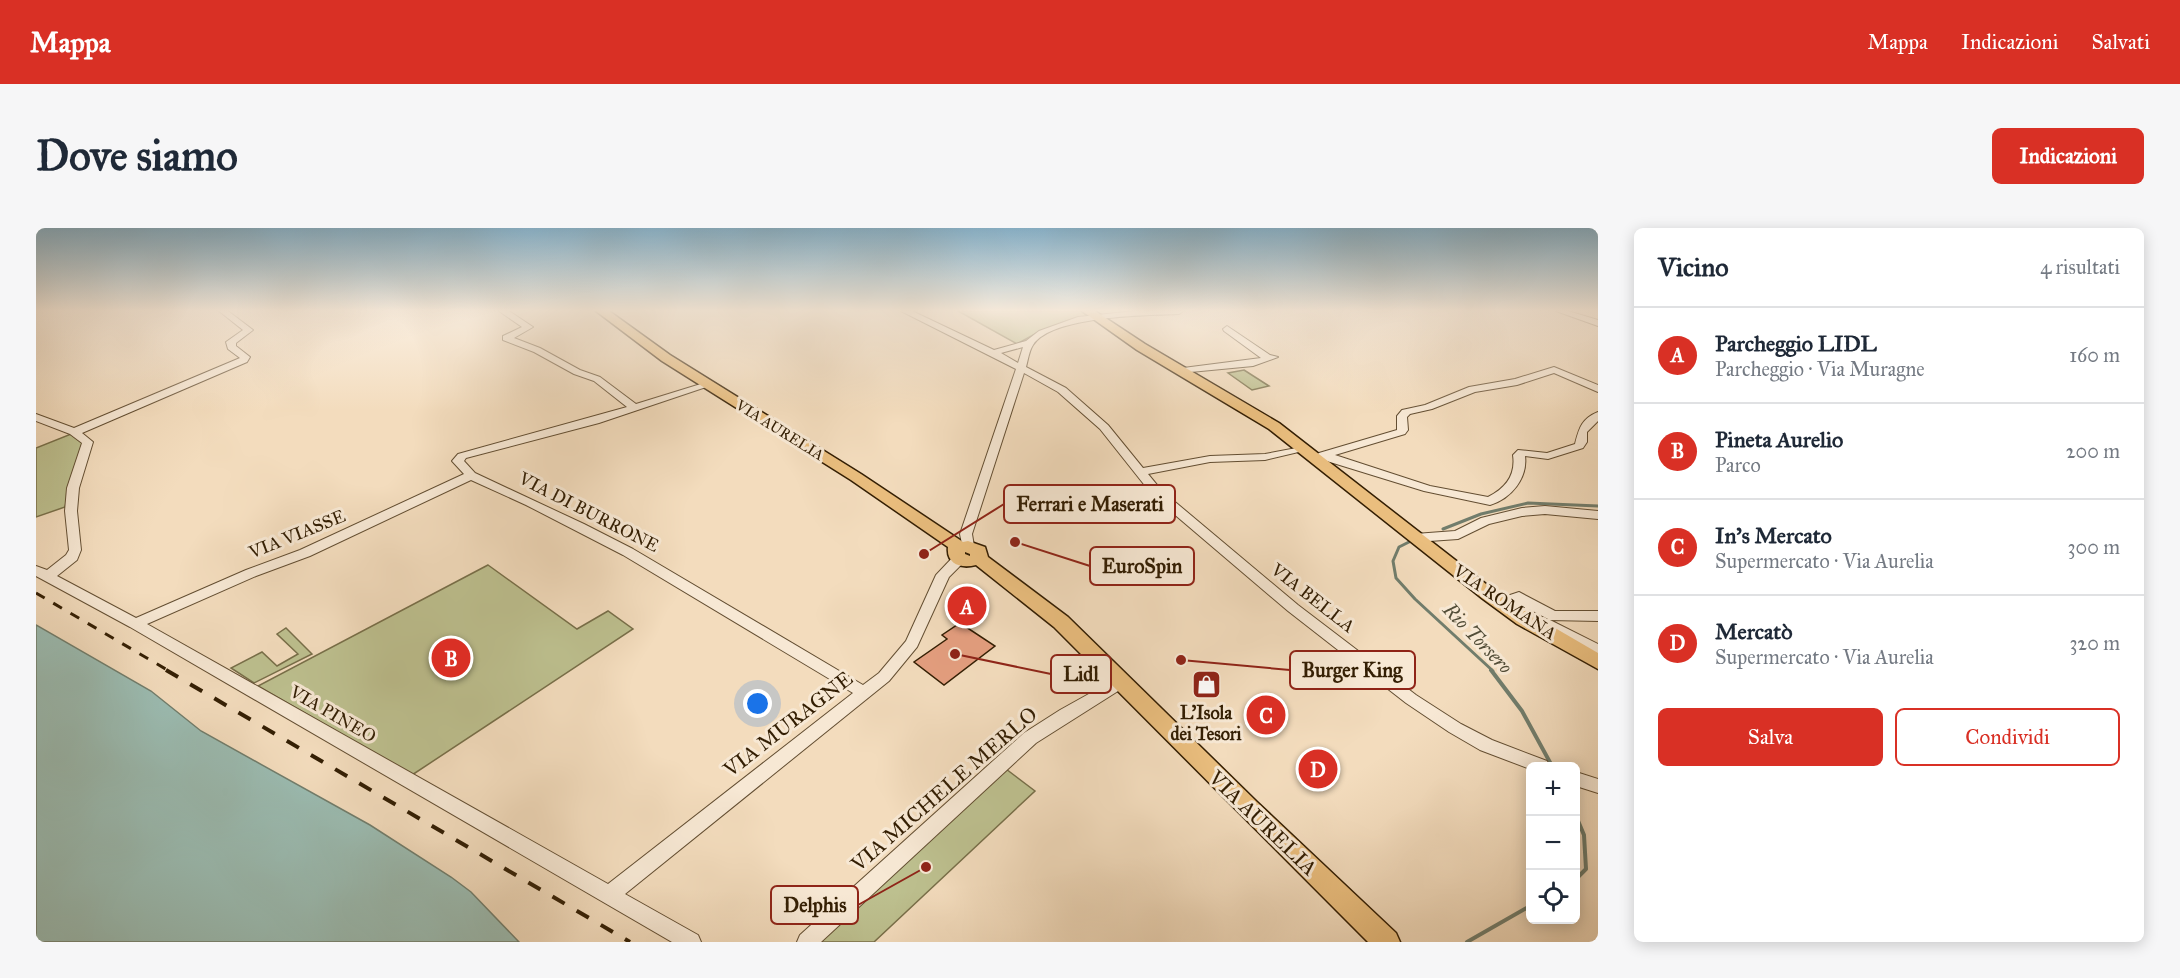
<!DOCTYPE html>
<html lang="it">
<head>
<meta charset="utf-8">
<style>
  body { margin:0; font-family:"IM FELL Great Primer",serif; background:#f6f6f7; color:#1f2937 }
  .controls { position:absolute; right:18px; bottom:18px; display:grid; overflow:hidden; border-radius:9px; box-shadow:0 3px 15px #0003 }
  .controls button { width:54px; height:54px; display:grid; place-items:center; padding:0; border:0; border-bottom:2px solid #e0e1e3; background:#fff; color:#1f2937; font:30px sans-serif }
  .you { position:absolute; left:722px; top:476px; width:21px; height:21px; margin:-15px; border:4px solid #fff; border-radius:50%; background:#1a73e8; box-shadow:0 0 0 9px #1a73e833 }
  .badge { display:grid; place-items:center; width:39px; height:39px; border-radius:50%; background:#d93025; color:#fff; font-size:20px; font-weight:700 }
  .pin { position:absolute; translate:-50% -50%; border:3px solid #fff; box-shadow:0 2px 6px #0006 }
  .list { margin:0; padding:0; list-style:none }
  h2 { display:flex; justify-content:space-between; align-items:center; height:78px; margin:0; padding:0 24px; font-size:26px }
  h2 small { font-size:20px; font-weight:400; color:#747a83 }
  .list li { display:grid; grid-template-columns:39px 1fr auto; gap:18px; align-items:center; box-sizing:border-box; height:96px; padding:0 24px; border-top:2px solid #e0e1e3 }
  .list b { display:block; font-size:22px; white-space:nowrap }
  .list p { margin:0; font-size:20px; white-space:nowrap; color:#747a83 }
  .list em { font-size:20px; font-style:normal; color:#747a83 }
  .actions { display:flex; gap:12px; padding:18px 24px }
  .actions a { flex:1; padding:14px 0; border:2px solid #d93025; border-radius:9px; text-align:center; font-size:21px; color:#d93025 }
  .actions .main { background:#d93025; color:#fff }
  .icon { flex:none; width:33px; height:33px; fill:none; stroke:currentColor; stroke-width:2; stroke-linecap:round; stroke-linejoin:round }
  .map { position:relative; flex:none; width:1562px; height:714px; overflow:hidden; border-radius:9px }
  header { display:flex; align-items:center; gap:36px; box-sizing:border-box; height:84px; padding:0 30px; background:#d93025; color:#fff }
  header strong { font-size:28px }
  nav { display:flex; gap:33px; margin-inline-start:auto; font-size:21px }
  .intro { display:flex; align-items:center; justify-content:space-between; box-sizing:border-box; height:144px; padding:0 36px }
  h1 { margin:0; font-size:42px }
  .button { padding:15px 27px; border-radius:9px; background:#d93025; color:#fff; font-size:21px; font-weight:700 }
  main { display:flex; gap:36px; padding:0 36px }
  aside { flex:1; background:#fff; border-radius:9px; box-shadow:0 3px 15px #0003 }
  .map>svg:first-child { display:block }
</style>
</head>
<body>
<header>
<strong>Mappa</strong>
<nav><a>Mappa</a><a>Indicazioni</a><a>Salvati</a></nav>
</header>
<div class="intro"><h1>Dove siamo</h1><a class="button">Indicazioni</a></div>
<main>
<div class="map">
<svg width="1562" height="714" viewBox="0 0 1562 714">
  <rect width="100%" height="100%" fill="#f3dcbd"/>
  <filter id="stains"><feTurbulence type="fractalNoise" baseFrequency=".00333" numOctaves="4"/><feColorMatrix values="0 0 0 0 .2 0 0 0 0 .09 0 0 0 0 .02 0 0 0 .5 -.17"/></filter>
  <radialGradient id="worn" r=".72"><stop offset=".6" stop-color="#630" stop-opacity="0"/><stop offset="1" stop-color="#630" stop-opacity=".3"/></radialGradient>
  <g fill="#bdc08f" stroke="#786f49" stroke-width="1.5">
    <polygon points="922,83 1048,83 1055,88 1006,102 981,116"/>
    <polygon points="1208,142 1233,158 1216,162 1192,145"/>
    <polygon points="35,206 47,213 29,279 0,289 0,220"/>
    <polygon points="452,337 541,401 572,383 597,401 376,547 222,458"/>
    <polygon points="250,400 276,426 218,455 195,440 226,424 241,438 262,426 241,406"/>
    <polygon points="970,541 999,563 838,714 777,714"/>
  </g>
  <polygon fill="#9bbcb2" stroke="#717d6c" stroke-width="1.5" points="0,397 115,463 165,503 334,597 415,649 435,664 483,714 0,714"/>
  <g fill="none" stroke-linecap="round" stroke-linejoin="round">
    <g stroke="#717d6c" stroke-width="3">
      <polyline points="1407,301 1445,286 1492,275 1562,278"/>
      <polyline points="1375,313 1363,319 1357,333 1360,350 1379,371 1457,443"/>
    </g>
    <g stroke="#717d6c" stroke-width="4">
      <polyline points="1455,442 1486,483 1516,538"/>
      <polyline points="1540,588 1548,607 1550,641 1540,651"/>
      <polyline points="1431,714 1494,678"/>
    </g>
  </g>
  <polygon fill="#e59f80" stroke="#331e03" stroke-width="1.5" points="924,395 959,418 908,457 878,434 911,411 906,407"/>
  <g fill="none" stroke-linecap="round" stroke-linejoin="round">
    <defs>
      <g id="minor">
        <path d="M183,83H192L217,102L200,115V118L214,129L211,134L46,205L57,214L43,260L41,283L45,322L41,332L21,348L100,390L210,342L264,322L428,246L416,233L422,226L591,179L558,153L538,146L498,124L467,112V108L486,99L463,83H473L497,99L478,110L504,120L544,142L564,149L600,176L668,155H674L676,157L563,195L430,230L428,233L439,245L548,296L597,321L827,457L843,445L870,413L900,347L918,328H928L930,331L928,334L913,349L881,419L853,453L589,666L662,707L665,714H636L94,399L0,348V338L11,342L30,327L33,322L29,283L31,260L46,215L34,206L0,193V186L38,200L204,130L192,121L190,114L207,102ZM435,252L490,277L587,327L817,465L572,656L111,396L220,348L274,328Z"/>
        <path d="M865,83H876L958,122L990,113L1003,103L1042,89L1099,83H1147L1143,86C1111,87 1015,88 997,117C993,123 992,132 990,139L1030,160L1072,197L1107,240L1174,228L1229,226L1271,218V222L1229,232L1174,234L1112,246L1126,263L1262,377L1380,467L1425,496L1456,512L1511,533L1513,538H1494V541L1444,522L1413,504L1370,475L1252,383L1118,269L1064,201L1022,164L988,145L936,306L938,318L932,322L927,321L924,306L980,141ZM987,119L982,135L965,125Z"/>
        <polygon points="1520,83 1532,83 1562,92 1562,98"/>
        <polygon points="1191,98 1234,127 1242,129 1217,138 1144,145 1142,143 1147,140 1225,130 1188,103 1187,101"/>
        <path d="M1518,139L1562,157V164L1518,145L1481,157L1439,164L1396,181L1374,186L1371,189L1372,202L1369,206L1299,227L1394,258L1452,269C1470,260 1480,247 1477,227L1482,222L1511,225L1539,216C1543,201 1545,191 1562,184V193L1551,204V214L1547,220L1512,231L1489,228C1492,250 1475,271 1454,277L1388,263L1281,230L1279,228L1283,225L1361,202V188L1366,182L1389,177L1433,159L1479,151Z"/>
        <polygon points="1509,278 1562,283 1562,291 1509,286 1486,288 1453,296 1422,311 1379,314 1373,310 1379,306 1419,303 1445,290 1486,280"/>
        <polygon points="1483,364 1519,383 1562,383 1562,393 1514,392 1562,416 1562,427 1503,398 1501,395 1503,392 1512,391 1493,381 1495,384 1493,387 1483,387 1466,372 1468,369"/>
        <polygon points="1085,448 1090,450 1093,454 1090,458 1000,515 785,714 761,714 764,707 988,505 1024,482"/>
        <polygon points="1540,544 1562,551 1562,565 1540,558"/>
      </g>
      <g id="major">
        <path d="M560,83H573L634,127L825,246L927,314L932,313L949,319L952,329L1032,389L1221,574L1360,705L1364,714H1332L1018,399L940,337C925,341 910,336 912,319L815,252L626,133ZM929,324L934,326V328L929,326Z"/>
        <polygon points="1046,83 1059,83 1109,116 1243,195 1459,363 1495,386 1562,425 1562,441 1481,396 1447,371 1233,201 1101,122"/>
      </g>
    </defs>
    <use href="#minor" stroke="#634e32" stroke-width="2"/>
    <use href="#major" stroke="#331e03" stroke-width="3"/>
    <use href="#minor" fill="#f7e8d4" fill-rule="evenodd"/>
    <use href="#major" fill="#eabe7e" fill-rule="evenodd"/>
    <polyline stroke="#331e03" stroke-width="3" stroke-dasharray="10 10" stroke-linecap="butt" points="0,365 133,443"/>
    <polyline stroke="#331e03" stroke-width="4" stroke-dasharray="14 14" stroke-linecap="butt" points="130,442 594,714"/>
  </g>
  <linearGradient id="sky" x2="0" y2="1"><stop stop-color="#89b7d2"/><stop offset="0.45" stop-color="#faefe1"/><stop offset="1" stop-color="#faefe1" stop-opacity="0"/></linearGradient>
  <rect width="1562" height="183" fill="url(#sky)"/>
  <defs>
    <symbol id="shop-square" viewBox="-11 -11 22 22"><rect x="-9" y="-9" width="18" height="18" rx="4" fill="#8f2418" stroke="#f7e8d4"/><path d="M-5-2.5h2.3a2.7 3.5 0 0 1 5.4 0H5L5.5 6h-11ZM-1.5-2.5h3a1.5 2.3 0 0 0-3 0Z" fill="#fff"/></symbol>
  </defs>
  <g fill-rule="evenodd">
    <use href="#shop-square" x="1154" y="440" width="33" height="33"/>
  </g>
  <g text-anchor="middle" stroke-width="6" stroke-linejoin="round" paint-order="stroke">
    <g font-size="15" fill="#331e03" stroke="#f7e8d4">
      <text transform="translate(744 202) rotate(32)" y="5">VIA AURELIA</text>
    </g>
    <g font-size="18" fill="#331e03" stroke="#f7e8d4">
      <text transform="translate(553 284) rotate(27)" y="6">VIA DI BURRONE</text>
      <text transform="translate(261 306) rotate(-22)" y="6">VIA VIASSE</text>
      <text transform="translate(1277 370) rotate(38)" y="6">VIA BELLA</text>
      <text transform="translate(1469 374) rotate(34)" y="6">VIA ROMANA</text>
      <text transform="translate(297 486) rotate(30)" y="6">VIA PINEO</text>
    </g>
    <g font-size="18" font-weight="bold" fill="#331e03" stroke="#f7e8d4">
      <text x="1170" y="491">L'Isola<tspan x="1170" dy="21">dei Tesori</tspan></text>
    </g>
    <g font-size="20" font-style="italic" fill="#524d38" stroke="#f7e8d4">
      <text transform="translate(1442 410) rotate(46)" y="7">Rio Torsero</text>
    </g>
    <g font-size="21" fill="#331e03" stroke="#f7e8d4">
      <text transform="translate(752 496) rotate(-38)" y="7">VIA MURAGNE</text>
      <text transform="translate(908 561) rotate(-41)" y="7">VIA MICHELE MERLO</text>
      <text transform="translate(1227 595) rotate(44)" y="7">VIA AURELIA</text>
    </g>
  </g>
  <path fill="none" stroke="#8f2418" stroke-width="2" d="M888 326L968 276M979 314L1054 338M1145 432L1254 442M919 426L1015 446M890 639L822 677"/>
  <g fill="#8f2418" stroke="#f7e8d4" stroke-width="2">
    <circle cx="888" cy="326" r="6"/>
    <circle cx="979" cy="314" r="6"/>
    <circle cx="1145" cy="432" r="6"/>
    <circle cx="919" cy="426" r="6"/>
    <circle cx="890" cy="639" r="6"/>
  </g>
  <g fill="#f7e8d4" stroke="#8f2418" stroke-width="2">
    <rect x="968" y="257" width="171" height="38" rx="6"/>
    <rect x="1054" y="319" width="104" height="38" rx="6"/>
    <rect x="1254" y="423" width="125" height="38" rx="6"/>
    <rect x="1015" y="427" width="60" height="38" rx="6"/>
    <rect x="735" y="658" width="87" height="38" rx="6"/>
  </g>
  <g font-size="20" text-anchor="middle" font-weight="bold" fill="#331e03">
    <text x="1054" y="283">Ferrari e Maserati</text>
    <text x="1106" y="345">EuroSpin</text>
    <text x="1316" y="449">Burger King</text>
    <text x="1045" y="453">Lidl</text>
    <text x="779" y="684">Delphis</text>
  </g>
  <rect width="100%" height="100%" filter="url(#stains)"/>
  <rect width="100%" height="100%" fill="url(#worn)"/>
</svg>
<div class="controls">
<button>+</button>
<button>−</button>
<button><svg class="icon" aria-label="locate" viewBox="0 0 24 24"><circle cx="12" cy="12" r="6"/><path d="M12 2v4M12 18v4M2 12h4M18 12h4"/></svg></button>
</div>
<div class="you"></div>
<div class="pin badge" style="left:931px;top:378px">A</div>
<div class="pin badge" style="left:415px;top:430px">B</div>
<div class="pin badge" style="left:1230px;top:487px">C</div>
<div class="pin badge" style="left:1282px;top:541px">D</div>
</div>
<aside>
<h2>Vicino<small>4 risultati</small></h2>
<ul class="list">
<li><span class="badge">A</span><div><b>Parcheggio LIDL</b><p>Parcheggio · Via Muragne</p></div><em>160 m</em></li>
<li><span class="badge">B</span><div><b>Pineta Aurelio</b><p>Parco</p></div><em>200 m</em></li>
<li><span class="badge">C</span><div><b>In's Mercato</b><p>Supermercato · Via Aurelia</p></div><em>300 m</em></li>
<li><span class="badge">D</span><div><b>Mercatò</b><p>Supermercato · Via Aurelia</p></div><em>320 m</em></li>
</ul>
<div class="actions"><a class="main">Salva</a><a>Condividi</a></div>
</aside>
</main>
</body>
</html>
